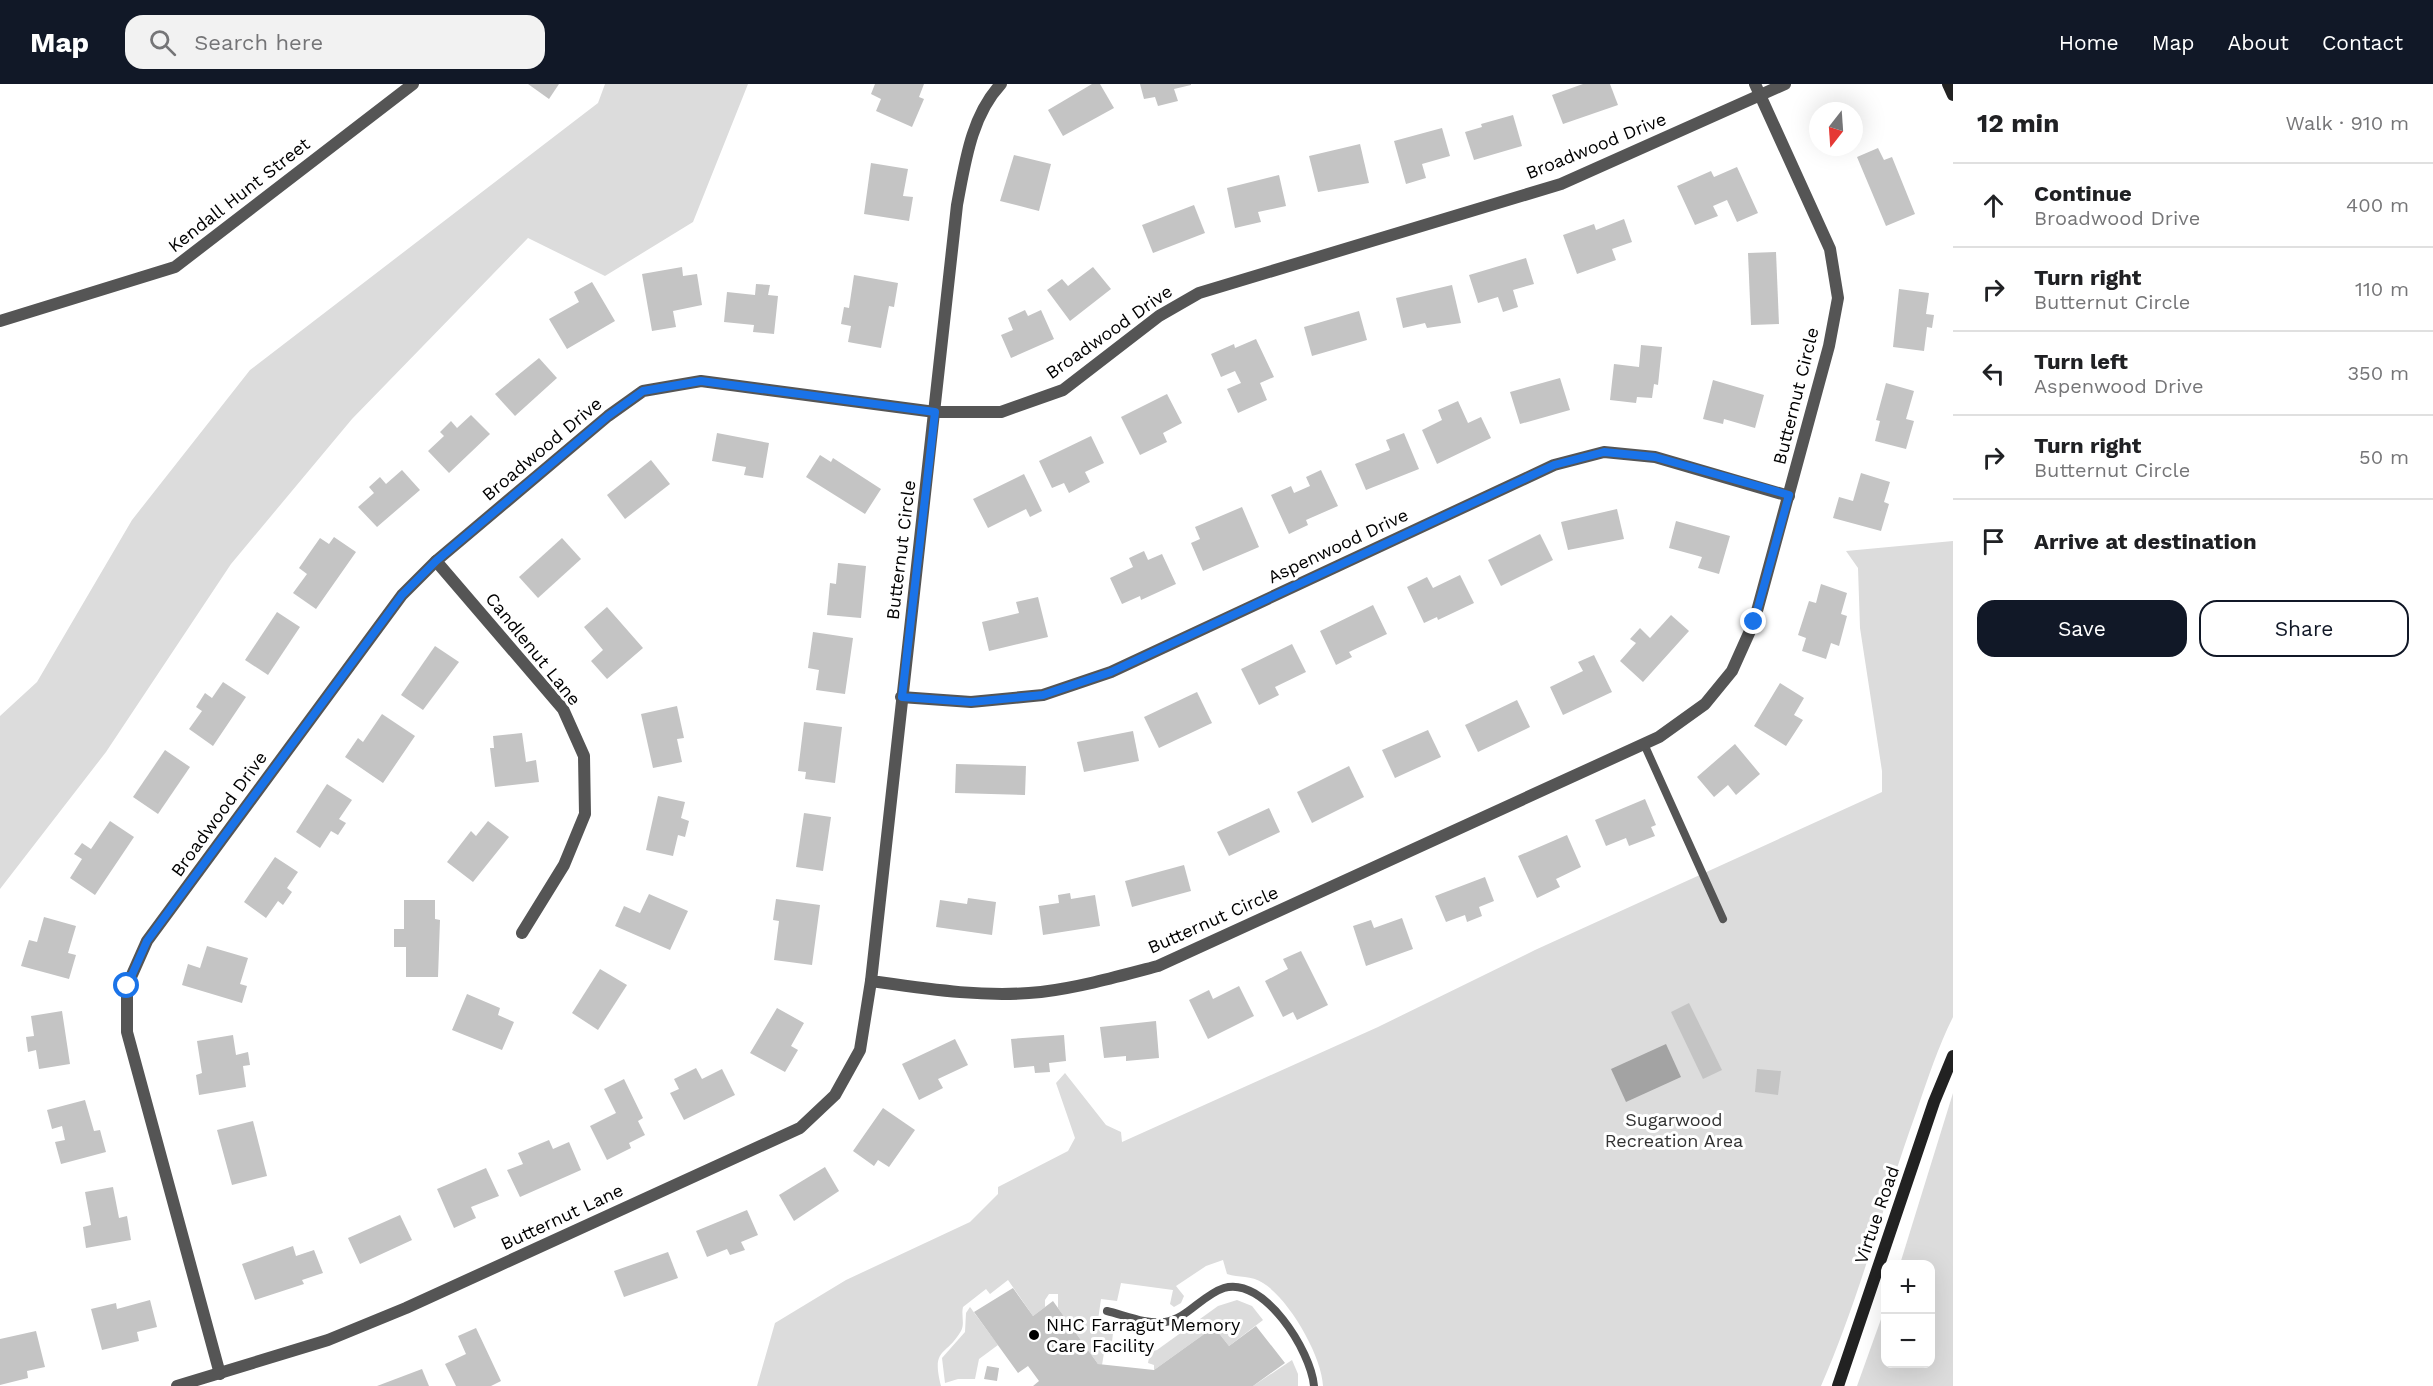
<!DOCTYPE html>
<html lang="en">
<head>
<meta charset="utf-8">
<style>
  body { margin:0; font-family:"Work Sans",sans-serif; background:#f2f2f2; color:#202124 }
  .controls { position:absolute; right:18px; bottom:18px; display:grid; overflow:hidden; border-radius:12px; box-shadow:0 6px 24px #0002 }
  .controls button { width:54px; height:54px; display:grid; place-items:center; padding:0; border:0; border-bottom:2px solid #e0e0e0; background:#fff; color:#202124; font:30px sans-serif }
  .compass { position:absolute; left:1809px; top:18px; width:54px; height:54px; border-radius:50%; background:#fff; box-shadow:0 6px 24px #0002; rotate:197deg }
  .stop { position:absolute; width:18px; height:18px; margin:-14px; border:4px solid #1a73e8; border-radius:50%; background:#fff }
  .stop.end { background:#1a73e8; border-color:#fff; box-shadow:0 2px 6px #0008 }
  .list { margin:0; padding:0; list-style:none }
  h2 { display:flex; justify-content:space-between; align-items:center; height:78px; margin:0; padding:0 24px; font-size:26px }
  h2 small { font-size:20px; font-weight:400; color:#757577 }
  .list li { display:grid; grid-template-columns:39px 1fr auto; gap:18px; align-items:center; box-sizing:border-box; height:84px; padding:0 24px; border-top:2px solid #e0e0e0 }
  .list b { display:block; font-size:22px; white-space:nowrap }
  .list p { margin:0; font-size:20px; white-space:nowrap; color:#757577 }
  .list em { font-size:20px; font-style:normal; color:#757577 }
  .actions { display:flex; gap:12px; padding:18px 24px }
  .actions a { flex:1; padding:14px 0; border:2px solid #111827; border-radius:18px; text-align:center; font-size:21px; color:#111827 }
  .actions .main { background:#111827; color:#fff }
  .icon { flex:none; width:33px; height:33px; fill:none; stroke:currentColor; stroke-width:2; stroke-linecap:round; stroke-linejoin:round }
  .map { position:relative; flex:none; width:1953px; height:1302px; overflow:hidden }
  header { display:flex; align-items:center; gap:36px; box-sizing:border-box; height:84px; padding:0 30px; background:#111827; color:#fff }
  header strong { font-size:28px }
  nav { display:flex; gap:33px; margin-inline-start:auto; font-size:21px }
  .search { width:420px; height:54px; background:#f2f2f2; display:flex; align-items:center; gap:15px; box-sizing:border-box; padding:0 21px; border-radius:18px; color:#757577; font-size:22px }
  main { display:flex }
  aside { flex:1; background:#fff }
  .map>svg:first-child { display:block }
</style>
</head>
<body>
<header>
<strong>Map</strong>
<div class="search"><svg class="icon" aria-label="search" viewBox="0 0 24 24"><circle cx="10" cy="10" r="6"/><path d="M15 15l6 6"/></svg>Search here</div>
<nav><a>Home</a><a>Map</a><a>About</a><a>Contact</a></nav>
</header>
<main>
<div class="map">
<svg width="1953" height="1302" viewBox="0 0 1953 1302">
  <rect width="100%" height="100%" fill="#fff"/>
  <g fill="#dcdcdc">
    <polygon points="605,0 748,0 693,138 605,192 528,154 352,335 231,480 106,668 0,805 0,632 37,598 132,436 250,286 598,19"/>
    <path d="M1953,457V933C1938,963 1928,994 1917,1026C1884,1117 1860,1213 1821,1302H1323C1322,1272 1289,1215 1263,1199C1251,1191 1239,1194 1227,1190L1223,1176L1206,1182L1176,1202L1184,1212L1181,1219L1174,1223L1170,1220L1173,1206L1121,1199L1117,1217L1101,1215L1098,1236L1114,1240L1112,1258L1106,1257L1102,1281L1098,1280L1058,1224V1210H1049L1045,1216V1223L1033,1232L1008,1196L990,1210L986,1205L963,1223C961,1231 965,1240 961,1247C946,1273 931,1263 941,1302H757L775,1239L846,1196L970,1138L998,1110V1103L1068,1067L1075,1054L1056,999L1065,989L1106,1041L1121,1048L1122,1058L1378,943L1535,866L1882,708V687L1860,544L1858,484L1846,467Z"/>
    <polygon points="1953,1009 1953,1302 1857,1302 1885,1224 1886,1280 1930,1280 1930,1180 1900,1180"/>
    <polygon points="1237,1216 1252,1222 1263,1236 1229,1262 1214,1243 1154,1286 1154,1281 1148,1279 1150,1268 1157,1266 1218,1222"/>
    <polygon points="970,1223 998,1261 979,1275 975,1295 958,1295 945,1299 942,1274 965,1248 966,1229"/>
    <polygon points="1292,1276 1298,1290 1298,1302 1253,1302"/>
  </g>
  <polygon fill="#a3a3a3" points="1666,960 1681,993 1626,1018 1611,985"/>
  <g fill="#c4c4c4">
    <polygon points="528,0 559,0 549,15"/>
    <polygon points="875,0 924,0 919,13 924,15 912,43 876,27 881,15 871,10"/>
    <polygon points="1092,0 1100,0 1114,24 1063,52 1048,26"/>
    <polygon points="1140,0 1191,0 1191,1 1174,5 1178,17 1158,22 1155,13 1144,15"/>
    <polygon points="1583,0 1610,0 1618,21 1563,40 1552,11"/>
    <polygon points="1513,31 1522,62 1474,76 1465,48 1482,43 1481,40"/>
    <polygon points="1442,44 1450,72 1422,80 1426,94 1406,100 1394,57"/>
    <polygon points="1360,60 1369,99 1318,108 1309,72"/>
    <polygon points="1878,64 1884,76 1892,73 1915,130 1886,142 1857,73"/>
    <polygon points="1014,71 1051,80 1039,127 1000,117"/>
    <polygon points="871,79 908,85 903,112 913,113 909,137 864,130"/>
    <polygon points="1737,83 1758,129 1737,138 1727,116 1713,122 1718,132 1695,141 1677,102 1711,87 1714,93"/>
    <polygon points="1279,91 1286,122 1258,128 1261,138 1235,144 1227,104"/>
    <polygon points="1194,121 1205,149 1153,169 1142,141"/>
    <polygon points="1624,135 1632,158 1612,165 1616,176 1577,190 1563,151 1594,140 1596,146"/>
    <polygon points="1776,168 1779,240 1751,241 1748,169"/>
    <polygon points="1526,174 1534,200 1513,206 1518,223 1503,228 1498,213 1478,219 1469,191"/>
    <polygon points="682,183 683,192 697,190 702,221 673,227 676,243 652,247 642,190"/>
    <polygon points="1093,183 1111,205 1070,237 1047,206 1062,195 1068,202"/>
    <polygon points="854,191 898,199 894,223 889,222 881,264 848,258 851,242 841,240 844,223 849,224"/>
    <polygon points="592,198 615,237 567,265 549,235 579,218 574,208"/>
    <polygon points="756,200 770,201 768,211 778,212 774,250 753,248 754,241 724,238 727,208 755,211"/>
    <polygon points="1452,201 1461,239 1427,244 1425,239 1403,244 1396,214"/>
    <polygon points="1899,205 1929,209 1926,230 1934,231 1932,244 1927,243 1924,267 1893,263"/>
    <polygon points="1025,226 1028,232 1041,226 1054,255 1011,274 1001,251 1013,246 1008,234"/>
    <polygon points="1359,227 1367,256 1312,272 1304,243"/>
    <polygon points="1256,255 1274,293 1260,299 1267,316 1238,329 1227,305 1241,299 1235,287 1221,293 1211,270 1234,260 1235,264"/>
    <polygon points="1641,261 1662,263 1658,301 1654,300 1652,314 1637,313 1636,319 1610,316 1614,280 1639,283"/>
    <polygon points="539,274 557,294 515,332 495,310"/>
    <polygon points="1560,294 1570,326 1520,340 1510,308"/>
    <polygon points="1713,296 1764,311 1755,344 1724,335 1723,340 1703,335"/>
    <polygon points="1886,299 1914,307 1906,335 1914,337 1906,365 1875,357 1880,337 1876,336"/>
    <polygon points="1167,310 1182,339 1163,349 1167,358 1140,371 1121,333"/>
    <polygon points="1458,317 1468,339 1481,333 1491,354 1437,380 1422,346 1442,336 1438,326"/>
    <polygon points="471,331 490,350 449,389 428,367 444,352 440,348 451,337 457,344"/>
    <polygon points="717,349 769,359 763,394 744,391 746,383 712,377"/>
    <polygon points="1404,349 1419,385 1366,406 1355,380 1390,366 1386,356"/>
    <polygon points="1091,352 1104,379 1085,388 1090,398 1069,409 1064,399 1052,404 1039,377"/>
    <polygon points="820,371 831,378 833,374 881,405 865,430 806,393"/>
    <polygon points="651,376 670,400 625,435 607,411"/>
    <polygon points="402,386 420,406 377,443 358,423 374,409 369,403 380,393 386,400"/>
    <polygon points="1321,386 1338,422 1306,436 1308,441 1289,450 1271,411 1291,402 1294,409 1310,402 1306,393"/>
    <polygon points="1861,389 1890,398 1884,418 1889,420 1881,447 1833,434 1839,413 1853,417"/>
    <polygon points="1024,390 1042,427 1030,433 1026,425 988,444 973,415"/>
    <polygon points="1242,423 1259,463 1203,487 1191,459 1200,455 1195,443"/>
    <polygon points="1617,425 1624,455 1568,466 1561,438"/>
    <polygon points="1676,437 1730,452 1719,490 1698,484 1702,473 1669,464"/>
    <polygon points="1540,450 1553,476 1501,502 1488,476"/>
    <polygon points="334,453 356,468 316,525 293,509 307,490 299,484 320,454 329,460"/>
    <polygon points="562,454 581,475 538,514 519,493"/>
    <polygon points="1144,467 1148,476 1162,470 1176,500 1141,516 1140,512 1122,520 1110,494 1133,483 1129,474"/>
    <polygon points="838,479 866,482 861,534 827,531 830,499 836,500"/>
    <polygon points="1460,491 1474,519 1438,536 1437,533 1424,539 1407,503 1427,493 1433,504"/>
    <polygon points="1821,500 1847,509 1841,530 1847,532 1839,562 1831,559 1826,575 1802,567 1806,554 1798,551 1809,517 1816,519"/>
    <polygon points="1038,513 1048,553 989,567 982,538 1019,529 1016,518"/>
    <polygon points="1373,521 1387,550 1349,568 1352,573 1336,581 1320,547"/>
    <polygon points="607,523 643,564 607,595 591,577 603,566 584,543"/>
    <polygon points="277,528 300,543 268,591 245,576"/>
    <polygon points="1671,531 1689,547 1643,598 1620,577 1636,559 1630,555 1640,544 1650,554"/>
    <polygon points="813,548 853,554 845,610 816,606 819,586 808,584"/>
    <polygon points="1292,560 1306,588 1275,603 1279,611 1259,621 1241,585"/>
    <polygon points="435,562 459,578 423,626 401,611"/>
    <polygon points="1594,571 1612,608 1563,631 1550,603 1583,587 1578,578"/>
    <polygon points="223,598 246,613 213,662 189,645 202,627 196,623 205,609 212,614"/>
    <polygon points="1780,599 1804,614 1794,631 1803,636 1786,662 1754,642"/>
    <polygon points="1197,608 1212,639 1159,664 1144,633"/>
    <polygon points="1517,616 1530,643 1478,668 1465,641"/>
    <polygon points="677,622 684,654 677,655 682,678 653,684 641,630"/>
    <polygon points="382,630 415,652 383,699 345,673 358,654 363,658"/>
    <polygon points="804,638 842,643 835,699 805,695 806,688 798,687"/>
    <polygon points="1428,646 1441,673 1395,694 1382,666"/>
    <polygon points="1133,647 1139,677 1084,688 1077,658"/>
    <polygon points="522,649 526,678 536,676 539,698 495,703 490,664 494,664 493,652"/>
    <polygon points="1735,660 1760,690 1736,711 1728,701 1714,713 1697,693"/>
    <polygon points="165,666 190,683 158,730 133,713"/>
    <polygon points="956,680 1026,682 1025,711 955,709"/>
    <polygon points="1349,682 1364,713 1312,739 1297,708"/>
    <polygon points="327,700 352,716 339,735 346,739 338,751 331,747 320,764 296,748"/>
    <polygon points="658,712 685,718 681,734 689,737 685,753 678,751 673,772 646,766"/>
    <polygon points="1645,715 1656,741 1651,743 1655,752 1629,762 1626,754 1606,762 1595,736"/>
    <polygon points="1269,724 1280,748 1229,772 1217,748"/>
    <polygon points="804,729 831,733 823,787 796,783"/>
    <polygon points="110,737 134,753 95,811 70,794 82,775 74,770 82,759 91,765"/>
    <polygon points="488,737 509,753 473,798 447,778 471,747 476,752"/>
    <polygon points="1567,751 1581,783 1556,795 1560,803 1537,814 1518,772"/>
    <polygon points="275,773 298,788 287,804 292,808 283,821 278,817 266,834 244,818"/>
    <polygon points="1184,781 1191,807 1132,823 1125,797"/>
    <polygon points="1485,793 1494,817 1479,823 1482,832 1467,838 1465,831 1446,838 1435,812"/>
    <polygon points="1070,809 1071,815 1095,811 1100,842 1043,851 1039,822 1059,819 1058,811"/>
    <polygon points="649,810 688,827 670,866 615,842 624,822 640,829"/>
    <polygon points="968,814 996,818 992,851 936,843 940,816 967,820"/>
    <polygon points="776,815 820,821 812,881 774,876 779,837 773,836"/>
    <polygon points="404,816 435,816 435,835 440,836 438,893 406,893 406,863 394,863 394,845 404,845"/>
    <polygon points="44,833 76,842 68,869 76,871 69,895 21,882 29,856 37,858"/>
    <polygon points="1402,834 1413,865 1366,882 1353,842 1371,836 1374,844"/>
    <polygon points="207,862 248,874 240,900 247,902 242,919 182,901 188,880 200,884"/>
    <polygon points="1301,867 1328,921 1297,936 1293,928 1283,933 1265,897 1288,885 1283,875"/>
    <polygon points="600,885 627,901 598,946 572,929"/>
    <polygon points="1239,902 1254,932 1208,955 1189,916 1209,906 1213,915"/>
    <polygon points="467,910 500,924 498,931 514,938 502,966 452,946"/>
    <polygon points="1689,919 1722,986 1703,995 1671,928"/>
    <polygon points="777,924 804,939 791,962 798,966 785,988 750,969"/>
    <polygon points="62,927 70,980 39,985 36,966 28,968 26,953 34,952 31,932"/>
    <polygon points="1156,937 1159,974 1126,977 1126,972 1104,974 1100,943"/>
    <polygon points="233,951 236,971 248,968 250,981 243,982 246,1003 199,1011 196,991 202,989 197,957"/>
    <polygon points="1064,951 1066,977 1049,979 1050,988 1035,989 1034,982 1014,984 1011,955"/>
    <polygon points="955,955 968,981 938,995 943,1004 919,1016 902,980"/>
    <polygon points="696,984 702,995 722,985 735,1011 684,1036 670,1009 679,1005 674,995"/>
    <polygon points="1757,985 1781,987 1778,1011 1755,1008"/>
    <polygon points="624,995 643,1034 638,1037 645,1051 629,1059 631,1064 607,1076 590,1042 616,1029 604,1005"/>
    <polygon points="85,1016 94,1047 100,1046 106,1068 61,1080 55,1058 65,1056 62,1042 52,1045 47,1026"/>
    <polygon points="883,1024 915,1046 889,1083 878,1076 874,1082 853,1067"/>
    <polygon points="253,1037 267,1092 232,1101 217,1046"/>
    <polygon points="549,1056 553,1065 569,1058 581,1086 520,1113 507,1086 523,1080 518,1069"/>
    <polygon points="825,1083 839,1107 794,1137 779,1111"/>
    <polygon points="486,1084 499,1112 471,1123 476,1134 454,1144 437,1105"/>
    <polygon points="113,1103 119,1134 127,1132 131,1156 86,1164 83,1143 91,1141 85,1108"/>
    <polygon points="747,1126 758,1151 741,1158 745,1166 730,1171 727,1165 707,1173 696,1147"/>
    <polygon points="400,1131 412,1156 360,1180 348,1154"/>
    <polygon points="293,1162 296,1172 314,1166 323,1189 302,1196 304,1200 255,1216 242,1180"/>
    <polygon points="668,1168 678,1194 624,1213 614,1187"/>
    <polygon points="1013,1204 1033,1232 1053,1217 1098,1280 1154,1286 1214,1243 1229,1262 1256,1242 1285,1279 1253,1302 1033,1302 1039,1297 1028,1282 1018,1289 974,1228"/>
    <polygon points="150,1216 157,1243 137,1248 139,1257 102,1266 91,1225 116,1219 117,1225"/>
    <polygon points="476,1244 501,1297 491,1302 456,1302 445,1280 466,1270 458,1252"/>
    <polygon points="36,1247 45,1283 27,1287 28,1294 0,1301 0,1255"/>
    <polygon points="987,1282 999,1284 997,1297 984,1295"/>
    <polygon points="422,1285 429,1302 377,1302"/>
  </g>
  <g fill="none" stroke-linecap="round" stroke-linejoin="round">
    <g stroke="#555" stroke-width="8">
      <polyline points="1644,660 1723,835"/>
      <path d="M1107,1227C1124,1231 1147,1241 1165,1238C1187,1235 1202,1211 1224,1204C1264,1192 1311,1267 1314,1302"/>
    </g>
    <g stroke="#555" stroke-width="12">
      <path d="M1001,0C971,32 965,79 957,121L871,897C927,905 984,914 1041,908C1081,903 1120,892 1158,882L1659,653L1705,620L1732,587L1754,538L1829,262L1838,214L1830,165L1755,0"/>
      <polyline points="0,237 175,183 413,0"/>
      <polyline points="436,477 563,625 584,672 585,730 564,781 522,849"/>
      <polyline points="901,613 971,618 1043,611 1111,588 1554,381 1604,368 1655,373 1789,412"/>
      <polyline points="220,1290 127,948 127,902 147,857 402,511 436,477 608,332 643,307 701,297 935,328 1001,328 1063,306 1159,232 1199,209 1561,100 1785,0"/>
      <polyline points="177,1302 328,1256 406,1224 800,1044 835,1011 860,966 871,897"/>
    </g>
    <g stroke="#222" stroke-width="12">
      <polyline points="1948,0 1953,11"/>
      <polyline points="1838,1302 1934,1018 1953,972"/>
    </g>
  </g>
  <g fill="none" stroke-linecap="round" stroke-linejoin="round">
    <polyline stroke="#1a73e8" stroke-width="8" points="127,902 147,857 402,511 436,477 608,332 643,307 701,297 935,328 902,613 971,618 1043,611 1111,588 1554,381 1604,368 1655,373 1789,411 1754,538"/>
  </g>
  <circle fill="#000" stroke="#fff" stroke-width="2" cx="1034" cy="1251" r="6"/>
  <g text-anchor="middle" stroke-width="6" stroke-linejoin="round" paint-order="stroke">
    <g font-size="18" fill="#000" stroke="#fff">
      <text transform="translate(1596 62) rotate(-22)" y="6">Broadwood Drive</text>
      <text transform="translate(239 111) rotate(-38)" y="6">Kendall Hunt Street</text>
      <text transform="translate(1109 248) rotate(-35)" y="6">Broadwood Drive</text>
      <text transform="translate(1796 312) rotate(-76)" y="6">Butternut Circle</text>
      <text transform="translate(542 365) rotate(-40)" y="6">Broadwood Drive</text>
      <text transform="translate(1338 462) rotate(-25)" y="6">Aspenwood Drive</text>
      <text transform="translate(901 466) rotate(-83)" y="6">Butternut Circle</text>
      <text transform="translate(533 565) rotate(51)" y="6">Candlenut Lane</text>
      <text transform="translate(219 730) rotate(-54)" y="6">Broadwood Drive</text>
      <text transform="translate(1213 836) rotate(-24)" y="6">Butternut Circle</text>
      <text transform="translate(1877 1131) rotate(-71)" y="6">Virtue Road</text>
      <text transform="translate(562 1133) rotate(-25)" y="6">Butternut Lane</text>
    </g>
    <g font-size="18" fill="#333" stroke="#fff">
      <text x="1674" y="1042">Sugarwood<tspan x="1674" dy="21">Recreation Area</tspan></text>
    </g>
    <g font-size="18" fill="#000" stroke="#fff" text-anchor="start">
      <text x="1046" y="1247">NHC Farragut Memory<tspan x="1046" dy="21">Care Facility</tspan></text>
    </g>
  </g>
</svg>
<div class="controls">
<button>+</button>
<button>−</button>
</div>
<svg class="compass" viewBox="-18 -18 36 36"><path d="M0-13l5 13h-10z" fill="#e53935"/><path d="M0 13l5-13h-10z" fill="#757577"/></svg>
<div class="stop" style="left:127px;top:902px"></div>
<div class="stop end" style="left:1754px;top:538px"></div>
</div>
<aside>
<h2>12 min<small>Walk · 910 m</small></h2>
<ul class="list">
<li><svg class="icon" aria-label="ahead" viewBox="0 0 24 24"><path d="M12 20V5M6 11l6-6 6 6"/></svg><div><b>Continue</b><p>Broadwood Drive</p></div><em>400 m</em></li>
<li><svg class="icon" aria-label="right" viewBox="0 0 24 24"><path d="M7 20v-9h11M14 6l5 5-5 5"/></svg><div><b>Turn right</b><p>Butternut Circle</p></div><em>110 m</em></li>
<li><svg class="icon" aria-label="left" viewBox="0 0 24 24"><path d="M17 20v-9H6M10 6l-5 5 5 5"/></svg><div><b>Turn left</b><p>Aspenwood Drive</p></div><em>350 m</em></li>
<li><svg class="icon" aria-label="right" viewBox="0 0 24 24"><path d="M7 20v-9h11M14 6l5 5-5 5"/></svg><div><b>Turn right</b><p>Butternut Circle</p></div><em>50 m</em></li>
<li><svg class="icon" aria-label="arrive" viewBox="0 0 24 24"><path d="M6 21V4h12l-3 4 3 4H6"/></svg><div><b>Arrive at destination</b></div></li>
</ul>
<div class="actions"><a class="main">Save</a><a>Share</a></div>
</aside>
</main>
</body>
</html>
